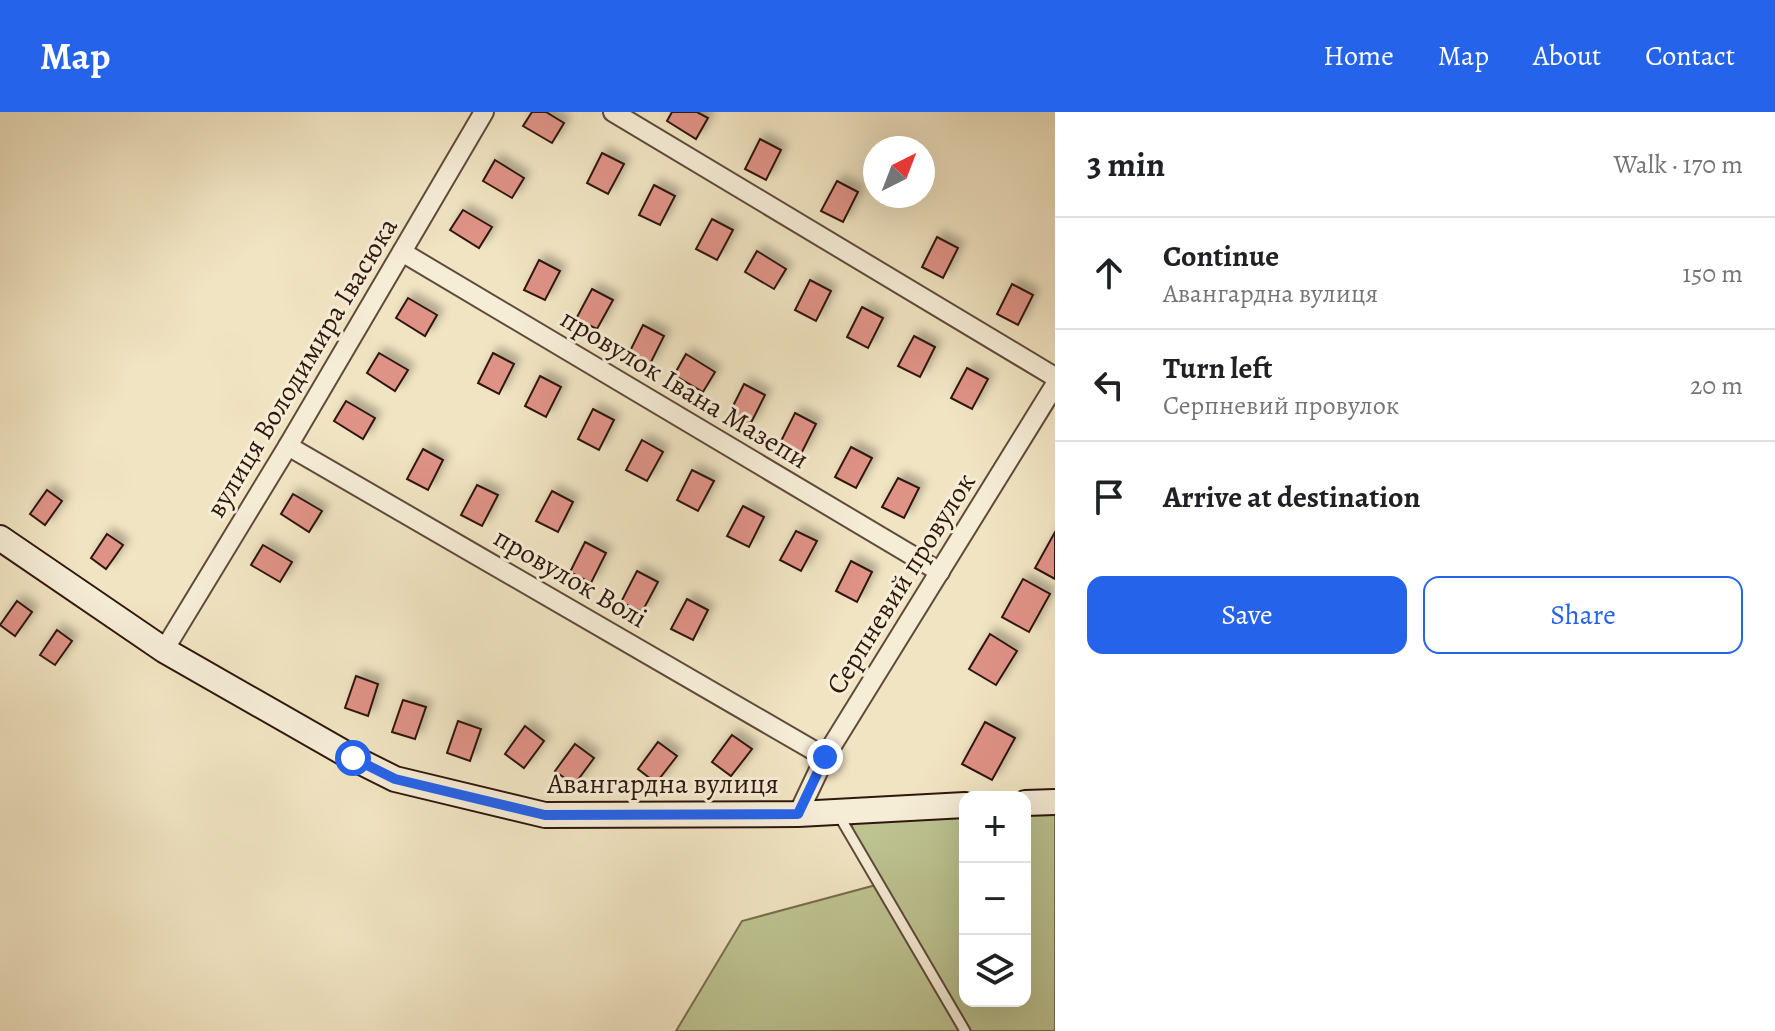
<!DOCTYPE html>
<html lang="en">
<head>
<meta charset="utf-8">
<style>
  body { margin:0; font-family:Alegreya,serif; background:#f6f6f6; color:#202124 }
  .controls { position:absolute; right:24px; bottom:24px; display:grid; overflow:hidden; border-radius:16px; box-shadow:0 8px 32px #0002 }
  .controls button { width:72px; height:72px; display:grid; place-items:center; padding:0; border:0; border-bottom:2px solid #e0e0e0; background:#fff; color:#202124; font:40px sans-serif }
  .compass { position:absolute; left:863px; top:24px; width:72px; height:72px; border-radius:50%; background:#fff; box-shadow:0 8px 32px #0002; rotate:42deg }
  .stop { position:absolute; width:24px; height:24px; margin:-18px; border:6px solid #2563eb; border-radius:50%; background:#fff }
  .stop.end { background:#2563eb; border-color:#fff; box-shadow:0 2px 8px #0008 }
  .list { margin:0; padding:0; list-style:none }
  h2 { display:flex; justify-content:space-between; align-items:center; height:104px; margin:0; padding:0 32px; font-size:34px }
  h2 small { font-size:26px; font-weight:400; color:#757577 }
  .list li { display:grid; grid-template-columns:52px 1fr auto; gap:24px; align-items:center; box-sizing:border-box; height:112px; padding:0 32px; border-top:2px solid #e0e0e0 }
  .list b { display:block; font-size:30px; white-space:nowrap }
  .list p { margin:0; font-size:26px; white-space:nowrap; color:#757577 }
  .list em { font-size:26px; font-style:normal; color:#757577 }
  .actions { display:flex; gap:16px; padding:24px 32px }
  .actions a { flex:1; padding:18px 0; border:2px solid #2563eb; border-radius:16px; text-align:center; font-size:28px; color:#2563eb }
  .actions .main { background:#2563eb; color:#fff }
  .icon { flex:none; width:44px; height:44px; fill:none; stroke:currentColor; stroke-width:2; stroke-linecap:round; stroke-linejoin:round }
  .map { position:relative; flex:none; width:1055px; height:919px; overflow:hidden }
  header { display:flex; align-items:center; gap:48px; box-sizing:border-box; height:112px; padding:0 40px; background:#2563eb; color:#fff }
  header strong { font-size:38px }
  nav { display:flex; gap:44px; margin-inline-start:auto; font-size:28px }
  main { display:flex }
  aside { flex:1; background:#fff }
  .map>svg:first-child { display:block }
</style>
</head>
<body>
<header>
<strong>Map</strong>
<nav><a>Home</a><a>Map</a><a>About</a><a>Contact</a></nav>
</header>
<main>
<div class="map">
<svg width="1055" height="919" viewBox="0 0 1055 919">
  <defs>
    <filter id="shadow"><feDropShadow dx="6" dy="-6" stdDeviation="4" flood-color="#0004"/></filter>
  </defs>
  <rect width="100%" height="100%" fill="#f1e4c2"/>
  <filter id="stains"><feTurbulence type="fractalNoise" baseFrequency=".0025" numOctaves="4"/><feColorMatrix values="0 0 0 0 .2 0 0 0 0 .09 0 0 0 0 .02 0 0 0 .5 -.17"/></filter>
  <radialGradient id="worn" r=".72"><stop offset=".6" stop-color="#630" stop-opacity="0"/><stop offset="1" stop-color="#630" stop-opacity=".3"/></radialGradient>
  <g fill="#bdc391" stroke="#766d4e" stroke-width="2">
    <polygon points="1055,698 1055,919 970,919 854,721 852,714 854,708 965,701 965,889 1025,889 1025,699"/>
    <polygon points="876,773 960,919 676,919 742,809"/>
  </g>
  <g fill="#df9286" stroke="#2f170c" stroke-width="2" filter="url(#shadow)">
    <polygon points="532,0 546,0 564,11 552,31 523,14"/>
    <polygon points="672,0 697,0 708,6 696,27 667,9"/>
    <polygon points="760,27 781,38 766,68 745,57"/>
    <polygon points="602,41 624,52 608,82 587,71"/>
    <polygon points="495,48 524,66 512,86 483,69"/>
    <polygon points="837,69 858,80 843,110 821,99"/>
    <polygon points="654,73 675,84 660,113 639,103"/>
    <polygon points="463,98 492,115 479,136 450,118"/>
    <polygon points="712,107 733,118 717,148 696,137"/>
    <polygon points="937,125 958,136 943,166 922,155"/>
    <polygon points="757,139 786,157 774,177 745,160"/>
    <polygon points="539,148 560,159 545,188 524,178"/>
    <polygon points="810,168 831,179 816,209 795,198"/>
    <polygon points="1012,172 1033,183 1018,213 997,202"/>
    <polygon points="592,177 613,188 597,217 576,207"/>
    <polygon points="408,186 437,203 425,224 396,206"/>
    <polygon points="862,195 883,206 868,236 847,225"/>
    <polygon points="643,213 664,224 649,254 628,243"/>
    <polygon points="914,224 935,235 920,265 898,254"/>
    <polygon points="379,241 408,258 395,279 367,261"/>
    <polygon points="493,241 514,252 499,282 478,271"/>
    <polygon points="686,242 715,260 703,280 674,263"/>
    <polygon points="967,256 988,267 972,297 951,286"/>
    <polygon points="540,264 561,275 546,305 525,294"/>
    <polygon points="744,272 765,283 750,313 729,302"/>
    <polygon points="346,289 375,306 363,327 334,309"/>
    <polygon points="593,297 614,308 599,338 578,327"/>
    <polygon points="795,301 816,312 801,342 780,331"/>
    <polygon points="642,328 663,340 647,369 626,358"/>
    <polygon points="851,335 872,346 856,376 835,365"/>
    <polygon points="423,337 443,348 428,378 407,367"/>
    <polygon points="692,358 714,369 698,399 677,388"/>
    <polygon points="898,366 919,376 904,406 882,395"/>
    <polygon points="477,373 498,383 482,414 461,403"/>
    <polygon points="47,378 62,389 45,413 30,402"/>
    <polygon points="552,379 573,390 558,420 536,409"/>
    <polygon points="293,382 322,399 309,420 281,402"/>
    <polygon points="743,394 764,405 749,435 727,424"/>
    <polygon points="796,419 817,429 801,459 780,448"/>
    <polygon points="1055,420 1055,467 1035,456"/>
    <polygon points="107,422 123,433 106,457 91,446"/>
    <polygon points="585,430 606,441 591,471 570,460"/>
    <polygon points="263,433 292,450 280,470 251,453"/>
    <polygon points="851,449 872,460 857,490 836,479"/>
    <polygon points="637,459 658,470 642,500 621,490"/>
    <polygon points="1023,467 1050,482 1029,520 1002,505"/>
    <polygon points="687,487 708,498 693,528 671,517"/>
    <polygon points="17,489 32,500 15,524 0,513"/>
    <polygon points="57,518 72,529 55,553 40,543"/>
    <polygon points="990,522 1017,539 996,573 969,557"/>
    <polygon points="356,564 378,572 368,604 345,596"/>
    <polygon points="403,588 426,595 415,627 392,620"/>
    <polygon points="458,609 481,617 470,649 447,641"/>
    <polygon points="985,610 1015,626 992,668 962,652"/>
    <polygon points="525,614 544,629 524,656 505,642"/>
    <polygon points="732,623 752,637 731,664 712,650"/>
    <polygon points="658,630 677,644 656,671 638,657"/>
    <polygon points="575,632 594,646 574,673 555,659"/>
  </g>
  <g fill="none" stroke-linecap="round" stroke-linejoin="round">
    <defs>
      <polyline id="lane" points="838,702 965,919"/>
      <g id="street">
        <polyline points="613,0 1055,265"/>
        <polyline points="402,140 940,460"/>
        <polyline points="288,334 825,645"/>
        <polyline points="164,538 288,334 484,0"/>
        <polyline points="798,702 825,645 1055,273"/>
      </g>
      <g id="secondary">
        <polyline points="0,426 164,538 353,646 395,667 545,703 798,702 965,693"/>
        <polyline points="1025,691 1055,690"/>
      </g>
    </defs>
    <use href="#lane" stroke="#604a3a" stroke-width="13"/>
    <use href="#street" stroke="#604a3a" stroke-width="22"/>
    <use href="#secondary" stroke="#2f170c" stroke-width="28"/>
    <use href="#lane" stroke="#f6edd7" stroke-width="9"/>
    <use href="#street" stroke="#f6edd7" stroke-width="18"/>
    <use href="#secondary" stroke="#f6edd7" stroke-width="24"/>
  </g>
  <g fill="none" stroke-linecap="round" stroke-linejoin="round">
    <polyline stroke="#2563eb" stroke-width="10" points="353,646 395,667 545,703 798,702 825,645"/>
  </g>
  <g text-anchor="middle" stroke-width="6" stroke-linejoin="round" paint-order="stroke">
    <g font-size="28" fill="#2f170c" stroke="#f6edd7">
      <text transform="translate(301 255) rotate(-59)" y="10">вулиця Володимира Івасюка</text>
      <text transform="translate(685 276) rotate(31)" y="10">провулок Івана Мазепи</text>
      <text transform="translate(571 465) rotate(30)" y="10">провулок Волі</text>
      <text transform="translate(900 471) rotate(-58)" y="10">Серпневий провулок</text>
      <text x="663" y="681">Авангардна вулиця</text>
    </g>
  </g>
  <rect width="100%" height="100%" filter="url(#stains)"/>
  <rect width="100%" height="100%" fill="url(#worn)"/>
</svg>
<div class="controls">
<button>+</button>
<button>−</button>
<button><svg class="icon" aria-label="layers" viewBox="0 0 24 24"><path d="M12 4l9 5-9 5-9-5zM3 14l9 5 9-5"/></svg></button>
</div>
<svg class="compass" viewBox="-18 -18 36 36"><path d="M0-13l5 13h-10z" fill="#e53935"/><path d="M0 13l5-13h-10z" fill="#757577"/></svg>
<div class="stop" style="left:353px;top:646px"></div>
<div class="stop end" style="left:825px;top:645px"></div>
</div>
<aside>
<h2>3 min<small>Walk · 170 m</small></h2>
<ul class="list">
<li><svg class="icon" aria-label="ahead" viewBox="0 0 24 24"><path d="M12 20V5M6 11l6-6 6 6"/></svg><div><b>Continue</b><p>Авангардна вулиця</p></div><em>150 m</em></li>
<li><svg class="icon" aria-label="left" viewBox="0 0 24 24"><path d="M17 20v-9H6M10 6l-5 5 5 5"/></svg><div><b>Turn left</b><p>Серпневий провулок</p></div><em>20 m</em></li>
<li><svg class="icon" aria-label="arrive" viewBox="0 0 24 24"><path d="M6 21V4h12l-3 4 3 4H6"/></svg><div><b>Arrive at destination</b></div></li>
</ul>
<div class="actions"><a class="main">Save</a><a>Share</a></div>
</aside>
</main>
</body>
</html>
